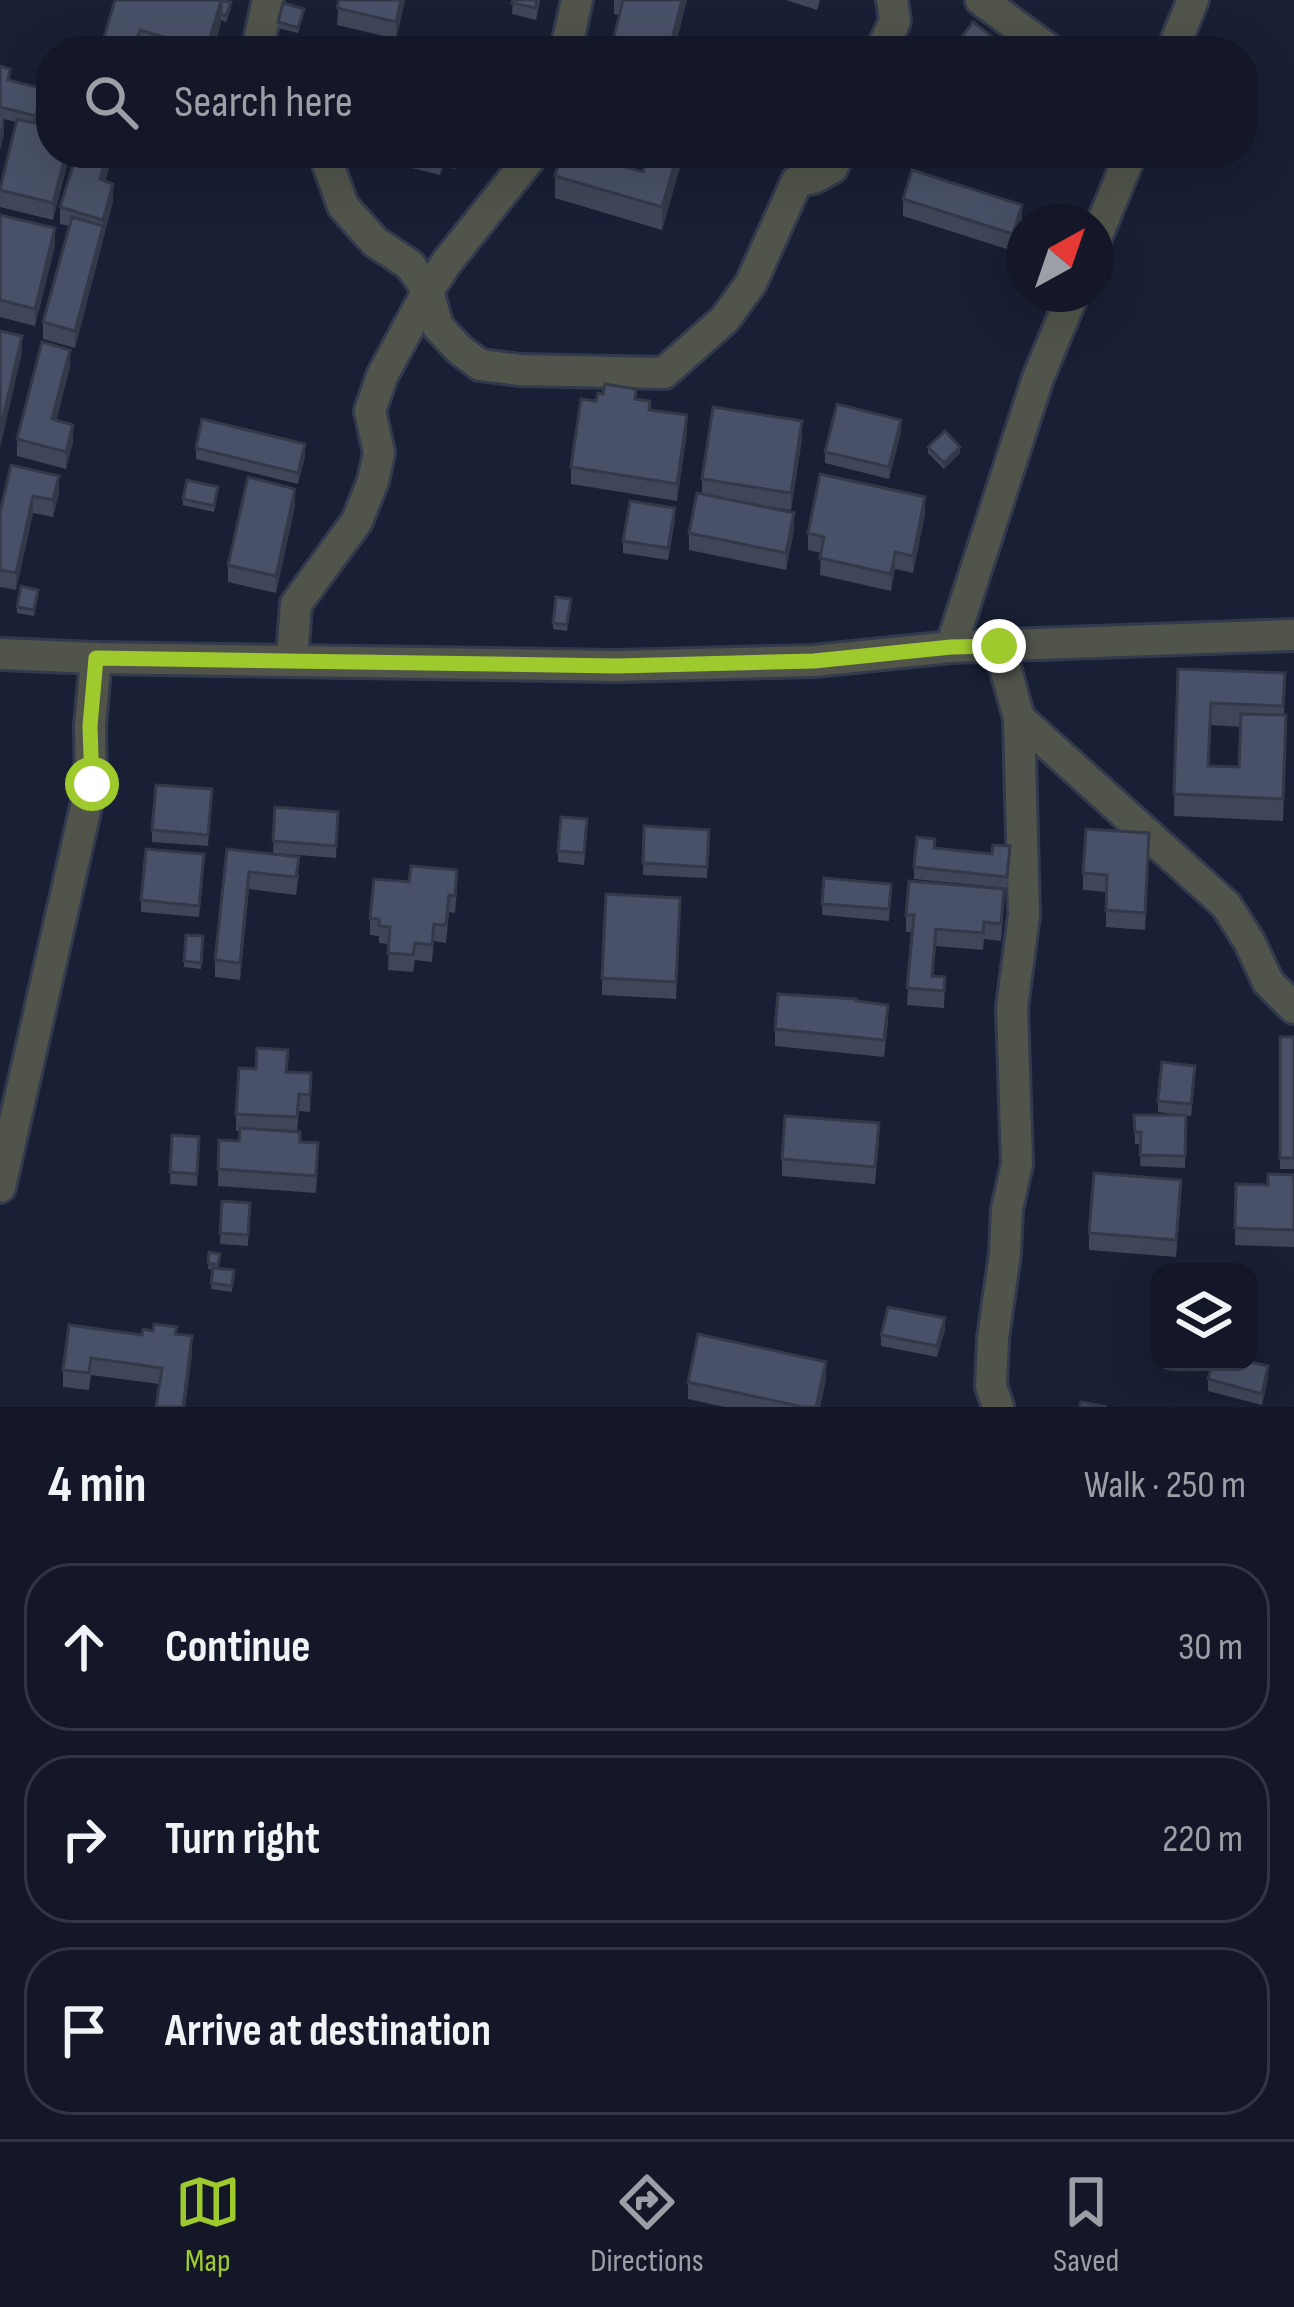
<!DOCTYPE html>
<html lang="en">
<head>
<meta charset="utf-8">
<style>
  body { margin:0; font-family:"Sofia Sans Condensed",sans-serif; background:#202433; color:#f1f3f6 }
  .controls { position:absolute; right:36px; bottom:36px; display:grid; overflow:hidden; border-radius:24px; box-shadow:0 12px 48px #0002 }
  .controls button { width:108px; height:108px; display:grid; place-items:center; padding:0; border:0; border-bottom:3px solid #323644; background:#131727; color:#f1f3f6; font:60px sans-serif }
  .compass { position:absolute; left:1006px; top:204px; width:108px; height:108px; border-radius:50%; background:#131727; box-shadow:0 12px 48px #0002; rotate:40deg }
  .stop { position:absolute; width:36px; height:36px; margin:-27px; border:9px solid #9fca2d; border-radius:50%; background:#fff }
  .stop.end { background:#9fca2d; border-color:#fff; box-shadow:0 3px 12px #0008 }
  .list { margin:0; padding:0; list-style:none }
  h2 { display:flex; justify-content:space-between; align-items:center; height:156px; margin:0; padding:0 48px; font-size:51px }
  h2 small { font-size:39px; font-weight:400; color:#9d9fa7 }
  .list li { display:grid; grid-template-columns:78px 1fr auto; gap:36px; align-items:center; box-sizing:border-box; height:168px; margin:0 24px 24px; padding:0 24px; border:3px solid #323644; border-radius:48px }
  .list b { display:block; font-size:45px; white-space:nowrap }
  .list em { font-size:39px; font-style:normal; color:#9d9fa7 }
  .icon { flex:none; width:66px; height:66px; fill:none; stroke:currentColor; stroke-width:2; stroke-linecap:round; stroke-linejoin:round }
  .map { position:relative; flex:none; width:1294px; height:1407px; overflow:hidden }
  .search { position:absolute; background:#131727; box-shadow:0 12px 48px #0002; left:36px; right:36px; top:36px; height:132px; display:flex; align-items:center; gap:30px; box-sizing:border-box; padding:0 42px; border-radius:48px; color:#9d9fa7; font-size:45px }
  .sheet { height:732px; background:#131727 }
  nav { display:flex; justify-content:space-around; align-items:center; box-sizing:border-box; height:168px; border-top:3px solid #323644; background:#131727; font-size:33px; color:#9d9fa7 }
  nav a { display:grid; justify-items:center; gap:6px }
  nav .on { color:#9fca2d }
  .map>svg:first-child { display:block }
</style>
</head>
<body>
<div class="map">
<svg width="1294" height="1407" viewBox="0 0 1294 1407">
  <rect width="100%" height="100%" fill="#191f34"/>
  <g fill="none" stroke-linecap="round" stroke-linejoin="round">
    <defs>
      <g id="minor">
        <polyline points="981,0 1051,51"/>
        <polyline points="257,51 268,0"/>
        <polyline points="573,51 568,40 577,0"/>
        <polyline points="881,51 895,21 892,0"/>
        <polyline points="1172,51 1193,0"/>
        <polyline points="324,153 343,206 375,242 410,265 428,291 438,327 460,350 480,365 520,370 664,373 725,319 751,283 797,181 814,178 832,168 838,153"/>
        <polyline points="1096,238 1131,153"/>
        <polyline points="951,647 1038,378 1073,294"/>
        <polyline points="0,654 96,658 617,666 814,661 951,647 1294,635"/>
        <polyline points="292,659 296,604 357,521 373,481 379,453 370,411 382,376 428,291 447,262 534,153"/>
        <polyline points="1019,718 1226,905 1249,941 1268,982 1294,1008"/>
        <polyline points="0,1187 91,784 90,726 96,658"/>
        <polyline points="998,1407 991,1386 993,1338 1005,1254 1007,1209 1017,1164 1012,1007 1024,915 1019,718 999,645"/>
      </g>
    </defs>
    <use href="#minor" stroke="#343a4e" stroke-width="36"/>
    <use href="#minor" stroke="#50544a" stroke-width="30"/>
  </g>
  <g fill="#3f4659" fill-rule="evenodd">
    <polygon points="115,0 231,8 226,22 221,20 213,51 100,51"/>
    <polygon points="339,0 405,0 396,39 337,25"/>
    <polygon points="513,0 540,0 536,20 512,14"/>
    <polygon points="614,0 687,0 674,51 611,51 619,15 614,14"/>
    <polygon points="786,0 820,0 817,10"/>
    <polygon points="304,14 298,33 278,28 278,22"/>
    <polygon points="0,66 70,153 53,220 0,207 0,188 16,122 4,119 4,134 0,150"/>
    <polygon points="77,153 114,153 105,181 113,201 75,348 43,339 43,322 69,226 60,224 60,207"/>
    <polygon points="396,153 459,153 455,169 443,166 440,175 396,164"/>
    <polygon points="561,153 621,153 617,164 643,172 684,153 662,230 555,198 555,176"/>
    <polygon points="903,199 1022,222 1013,251 903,216"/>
    <polygon points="0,215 55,245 35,326 0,317"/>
    <polygon points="70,367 56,420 73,442 66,469 17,456 17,439"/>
    <polygon points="636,399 687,432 677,501 571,484 571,467 596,401"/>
    <polygon points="901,432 889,479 825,463 825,452"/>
    <polygon points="802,438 791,510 734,501 794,530 786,570 689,550 689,533 702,494 702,479"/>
    <polygon points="928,447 960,453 944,469 928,453"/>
    <polygon points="196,448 305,456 298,484 196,459"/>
    <polygon points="11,465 59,493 53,517 33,513 16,590 0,587 0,512"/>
    <polygon points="218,492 214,512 183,505 183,499"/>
    <polygon points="295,506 276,593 228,582 228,565"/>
    <polygon points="925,514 913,573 895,569 891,591 820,575 821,553 808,550 808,533"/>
    <polygon points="675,520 668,560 623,553 623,541"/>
    <polygon points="38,596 34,616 17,613 17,607"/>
    <polygon points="571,599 567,631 553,629 553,623"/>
    <path d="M1178,669L1285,673L1284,715L1286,737L1283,821L1174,816ZM1211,725L1240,727L1239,767L1209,766Z"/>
    <polygon points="212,789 208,846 152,842 152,830"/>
    <polygon points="275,807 338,812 336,858 273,853"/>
    <polygon points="644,826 709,830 707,878 643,875"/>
    <polygon points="587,831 584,865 558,862 558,851"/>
    <polygon points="227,849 299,874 296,895 249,889 240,980 215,977 215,960"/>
    <polygon points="1149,850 1145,930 1106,927 1106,892 1083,890 1083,873"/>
    <polygon points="1010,858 1007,888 914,879 914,867"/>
    <polygon points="204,866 199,917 141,912 141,900"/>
    <polygon points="824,878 891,884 889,921 822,915"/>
    <polygon points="457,888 455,913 449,912 446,943 434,941 432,962 415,960 413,972 388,970 389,944 379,943 379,936 370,935 370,918"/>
    <polygon points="680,898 676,999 602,995 602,978"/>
    <polygon points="1004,906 1001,941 984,939 983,950 936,946 933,976 945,977 944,1008 907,1005 912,932 906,932 906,915"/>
    <polygon points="186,935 203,936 201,969 184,967"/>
    <polygon points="856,1001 888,1022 884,1057 775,1046 775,1029"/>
    <rect x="1280" y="1037" width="14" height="132"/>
    <polygon points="288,1072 311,1073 310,1112 299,1111 297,1132 300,1142 318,1160 316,1193 218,1186 219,1140 239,1141 240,1131 236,1131 236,1114"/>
    <polygon points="1195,1077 1191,1116 1158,1112 1158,1101"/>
    <polygon points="1134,1115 1186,1115 1185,1168 1140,1166 1141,1144 1135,1144"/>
    <polygon points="172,1135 199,1137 197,1186 170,1184"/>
    <polygon points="879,1141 875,1184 782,1176 782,1159"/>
    <polygon points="1294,1175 1294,1247 1235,1245 1236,1184 1268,1185"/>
    <polygon points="1181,1197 1176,1257 1089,1250 1089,1233"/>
    <polygon points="222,1201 250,1203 248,1246 220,1244"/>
    <polygon points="209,1252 220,1254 219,1268 234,1270 232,1292 211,1289 213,1270 208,1269"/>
    <polygon points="945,1330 937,1357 881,1346 881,1335"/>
    <polygon points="177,1334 192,1353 185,1407 156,1407 159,1384 91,1375 89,1390 63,1387 63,1370 142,1335"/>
    <polygon points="1268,1378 1262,1405 1208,1391 1208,1379"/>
    <polygon points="826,1379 820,1407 725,1407 688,1399 688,1382"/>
  </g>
  <g fill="#333949">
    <polygon points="401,0 405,0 396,39 396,22"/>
    <polygon points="682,0 687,0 674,51 669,51"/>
    <polygon points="221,1 221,24 213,51 206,51"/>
    <polygon points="4,116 4,134 0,150 0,133"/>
    <polygon points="66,153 70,153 53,220 53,203"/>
    <polygon points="108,153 114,153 100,197 100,179"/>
    <polygon points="614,153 621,153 611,185 611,163"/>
    <polygon points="678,153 684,153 662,230 662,207"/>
    <polygon points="113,184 113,201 75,348 75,331"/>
    <polygon points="1022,205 1022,222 1013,251 1013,234"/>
    <polygon points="55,228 55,245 35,326 35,309"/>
    <polygon points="22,336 22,353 0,448 0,431"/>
    <polygon points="70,350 70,367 52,437 52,419"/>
    <polygon points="687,415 687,432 677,501 677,484"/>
    <polygon points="901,420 901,432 889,479 889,467"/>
    <polygon points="802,421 802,438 791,510 791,493"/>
    <polygon points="73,425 73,442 66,469 66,452"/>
    <polygon points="305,444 305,456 298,484 298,473"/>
    <polygon points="960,447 960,453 944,469 944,463"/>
    <polygon points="59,476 59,493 53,517 53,500"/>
    <polygon points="295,489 295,506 276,593 276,576"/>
    <polygon points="33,496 33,513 16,590 16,573"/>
    <polygon points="925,497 925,514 913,573 913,556"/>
    <polygon points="794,513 794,530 786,570 786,553"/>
    <polygon points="895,552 895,569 891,591 891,574"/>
    <polygon points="249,872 249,889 240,980 240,963"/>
    <polygon points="945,1318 945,1330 937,1357 937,1346"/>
    <polygon points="192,1336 192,1353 185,1407 183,1407"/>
    <polygon points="826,1362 826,1379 820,1407 816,1407"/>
    <polygon points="1268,1366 1268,1378 1262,1405 1262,1394"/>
  </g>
  <g fill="#495168" stroke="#333949" stroke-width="3">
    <polygon points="115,0 217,0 221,1 206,51 174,51 177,41 140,30 136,41 170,51 100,51"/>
    <polygon points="217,0 231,2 226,16 221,14 221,1"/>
    <polygon points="339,0 401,0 396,22 337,8"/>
    <polygon points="513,0 537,0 536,8 512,3"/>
    <polygon points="623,0 682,0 669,51 619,51 611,49"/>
    <polygon points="283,3 304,9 298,28 278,22"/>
    <polygon points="973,22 1011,51 959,51 954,47"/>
    <polygon points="0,66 10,69 8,80 51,91 51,114 37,111 36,116 0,107"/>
    <polygon points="37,111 51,114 51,153 66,153 53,203 0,190 17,119 34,123"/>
    <polygon points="77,153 108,153 100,179 113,184 103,220 60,207"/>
    <polygon points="397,153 456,153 455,158 443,154 440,164"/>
    <polygon points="561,153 614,153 611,163 643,172 648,153 678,153 662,207 555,176"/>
    <polygon points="912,170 1022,205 1013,234 903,199"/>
    <polygon points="0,215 55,228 35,309 0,300"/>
    <polygon points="72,217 103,226 75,331 43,322"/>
    <polygon points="0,331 22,336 0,431"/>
    <polygon points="42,342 70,350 52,419 73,425 66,452 17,439"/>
    <polygon points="605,384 636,389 635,399 650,401 649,410 687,415 677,484 571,467 581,399 596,401 598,393 603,394"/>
    <polygon points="837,404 901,420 889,467 825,452"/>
    <polygon points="713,407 802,421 791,493 702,479"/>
    <polygon points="202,419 305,444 298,473 196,448"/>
    <polygon points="945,431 960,447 944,463 928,447"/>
    <polygon points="11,465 59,476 53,500 33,496 16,573 0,570 0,512"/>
    <polygon points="820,474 925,497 913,556 895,552 891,574 820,558 824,537 808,533"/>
    <polygon points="248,477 295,489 276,576 228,565"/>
    <polygon points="187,480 218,487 214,506 183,499"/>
    <polygon points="697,493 794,513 786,553 689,533"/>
    <polygon points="630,501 675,508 668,548 623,541"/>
    <polygon points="21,586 38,590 34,610 17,607"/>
    <polygon points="556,597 571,599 567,625 553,623"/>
    <polygon points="1178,669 1285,673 1283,706 1211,703 1208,766 1239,767 1241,714 1286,715 1283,799 1174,794"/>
    <polygon points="156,785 212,789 208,835 152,830"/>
    <polygon points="275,807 338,812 336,846 273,841"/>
    <polygon points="561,817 587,819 584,853 558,851"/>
    <polygon points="644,826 709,830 707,867 643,863"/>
    <polygon points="1086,829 1149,833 1145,913 1106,910 1107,875 1083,873"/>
    <polygon points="917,837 935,839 934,848 992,854 993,845 1010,846 1007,877 914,867"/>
    <polygon points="146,849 204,854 199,906 141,900"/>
    <polygon points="227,849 299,857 296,877 249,872 240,963 215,960"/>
    <polygon points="411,866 457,870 455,896 449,895 446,925 434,924 432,945 415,943 413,955 388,953 390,927 379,926 379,919 370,918 374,879 409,882"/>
    <polygon points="824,878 891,884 889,909 822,904"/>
    <polygon points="909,881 1004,889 1001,924 984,922 983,933 936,929 932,976 945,977 944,991 907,988 914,915 906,915"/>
    <polygon points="606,894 680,898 676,982 602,978"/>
    <polygon points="186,935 203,936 201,963 184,961"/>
    <polygon points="778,994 856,999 856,1001 888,1005 884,1040 775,1029"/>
    <rect x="1280" y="1037" width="14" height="121"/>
    <polygon points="257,1048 288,1050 286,1072 311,1073 310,1095 299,1094 297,1117 236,1114 239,1068 256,1069"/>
    <polygon points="1162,1062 1195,1066 1191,1104 1158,1101"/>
    <polygon points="1134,1115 1186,1115 1185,1156 1140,1155 1141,1132 1135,1132"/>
    <polygon points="785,1116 879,1123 875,1167 782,1159"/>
    <polygon points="240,1128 300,1132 300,1142 318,1143 316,1176 218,1169 219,1140 239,1141"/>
    <polygon points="172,1135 199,1137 197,1174 170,1172"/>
    <polygon points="1094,1173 1181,1180 1176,1240 1089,1233"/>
    <polygon points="1268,1174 1294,1175 1294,1230 1235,1228 1236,1184 1268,1185"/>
    <polygon points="222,1201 250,1203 248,1235 220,1233"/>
    <polygon points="209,1252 220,1254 218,1265 208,1263"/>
    <polygon points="213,1268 234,1270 232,1286 211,1283"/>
    <polygon points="888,1307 945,1318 937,1346 881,1335"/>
    <polygon points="154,1324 177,1327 175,1334 192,1336 183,1407 156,1407 162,1368 91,1358 89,1373 63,1370 69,1325 142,1335 143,1329 153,1331"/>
    <polygon points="698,1334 826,1362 816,1407 803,1407 688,1382"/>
    <polygon points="1213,1362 1249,1362 1268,1366 1262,1394 1208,1379"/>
    <polygon points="1081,1402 1107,1407 1080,1407"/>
  </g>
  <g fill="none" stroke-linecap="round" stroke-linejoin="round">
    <polyline stroke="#9fca2d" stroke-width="15" points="92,784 90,726 96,658 617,666 814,661 951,647 999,646"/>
  </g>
</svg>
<div class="controls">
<button><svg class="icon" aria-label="layers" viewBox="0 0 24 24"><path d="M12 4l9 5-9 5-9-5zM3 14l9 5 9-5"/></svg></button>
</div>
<svg class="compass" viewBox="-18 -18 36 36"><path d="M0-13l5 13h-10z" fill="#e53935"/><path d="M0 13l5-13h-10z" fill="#9d9fa7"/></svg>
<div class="stop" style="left:92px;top:784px"></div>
<div class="stop end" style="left:999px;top:646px"></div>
<div class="search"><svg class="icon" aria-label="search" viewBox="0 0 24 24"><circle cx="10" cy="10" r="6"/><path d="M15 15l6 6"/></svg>Search here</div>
</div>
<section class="sheet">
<h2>4 min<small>Walk · 250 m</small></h2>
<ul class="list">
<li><svg class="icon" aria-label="ahead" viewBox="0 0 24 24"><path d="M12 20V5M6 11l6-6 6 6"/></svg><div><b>Continue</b></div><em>30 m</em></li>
<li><svg class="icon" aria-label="right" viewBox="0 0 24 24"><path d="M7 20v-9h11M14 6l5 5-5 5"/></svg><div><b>Turn right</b></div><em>220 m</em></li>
<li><svg class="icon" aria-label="arrive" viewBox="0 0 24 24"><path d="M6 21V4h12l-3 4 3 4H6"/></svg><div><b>Arrive at destination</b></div></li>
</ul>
</section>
<nav>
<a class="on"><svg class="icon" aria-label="map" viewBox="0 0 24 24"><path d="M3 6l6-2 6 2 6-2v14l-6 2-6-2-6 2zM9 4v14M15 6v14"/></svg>Map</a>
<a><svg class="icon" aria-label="directions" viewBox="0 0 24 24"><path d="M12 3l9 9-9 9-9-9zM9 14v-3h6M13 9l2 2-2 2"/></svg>Directions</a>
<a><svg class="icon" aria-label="saved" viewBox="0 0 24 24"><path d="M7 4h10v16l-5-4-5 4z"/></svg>Saved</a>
</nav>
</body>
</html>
